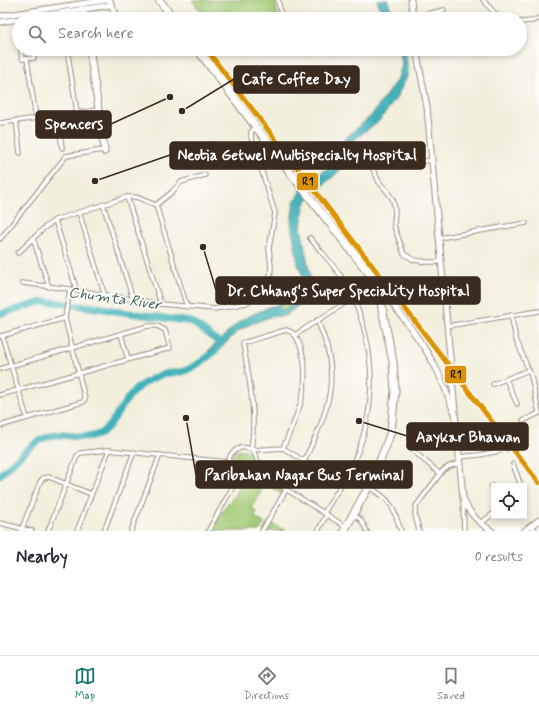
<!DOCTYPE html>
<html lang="en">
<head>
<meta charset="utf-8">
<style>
  body { margin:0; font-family:Mynerve,sans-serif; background:#f2f2f3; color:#2b2b33 }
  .controls { position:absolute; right:12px; bottom:12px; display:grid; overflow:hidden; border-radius:0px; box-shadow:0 2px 6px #0003 }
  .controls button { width:36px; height:36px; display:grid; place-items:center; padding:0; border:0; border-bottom:1px solid #e1e1e2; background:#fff; color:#2b2b33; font:20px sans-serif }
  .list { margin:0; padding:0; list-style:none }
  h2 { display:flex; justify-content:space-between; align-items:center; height:52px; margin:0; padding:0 16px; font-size:17px }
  h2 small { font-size:13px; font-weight:400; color:#7c7c81 }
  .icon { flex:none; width:22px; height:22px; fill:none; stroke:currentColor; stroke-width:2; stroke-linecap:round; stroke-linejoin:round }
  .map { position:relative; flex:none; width:539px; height:531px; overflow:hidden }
  .search { position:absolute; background:#fff; box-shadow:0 2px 6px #0003; left:12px; right:12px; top:12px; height:44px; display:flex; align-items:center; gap:10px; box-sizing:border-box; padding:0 14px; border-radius:22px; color:#7c7c81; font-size:15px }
  .sheet { height:124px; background:#fff }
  nav { display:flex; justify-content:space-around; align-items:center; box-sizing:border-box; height:56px; border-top:1px solid #e1e1e2; background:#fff; font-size:11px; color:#7c7c81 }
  nav a { display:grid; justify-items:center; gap:2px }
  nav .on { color:#0f766e }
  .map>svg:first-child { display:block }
</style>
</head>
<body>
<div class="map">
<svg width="539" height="531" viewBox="0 0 539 531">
  <rect width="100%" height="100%" fill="#fdfcf7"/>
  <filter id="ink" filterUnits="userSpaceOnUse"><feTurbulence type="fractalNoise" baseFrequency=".025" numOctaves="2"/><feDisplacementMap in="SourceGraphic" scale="8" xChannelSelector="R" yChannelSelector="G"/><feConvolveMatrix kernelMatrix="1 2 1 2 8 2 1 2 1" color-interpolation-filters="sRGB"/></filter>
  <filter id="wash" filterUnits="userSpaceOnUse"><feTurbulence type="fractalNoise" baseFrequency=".012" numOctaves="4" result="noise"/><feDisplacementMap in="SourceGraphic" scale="16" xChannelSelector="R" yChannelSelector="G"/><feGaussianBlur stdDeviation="0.9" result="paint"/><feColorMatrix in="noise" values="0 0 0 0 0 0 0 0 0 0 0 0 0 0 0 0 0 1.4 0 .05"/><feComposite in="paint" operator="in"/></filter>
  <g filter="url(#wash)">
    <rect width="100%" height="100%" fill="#f3efdd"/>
    <g fill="#a4cc78" stroke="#707b4b">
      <polygon points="192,0 275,0 278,19 207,19"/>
      <polygon points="294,298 296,298 297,302 285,310 280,310 278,306"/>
      <circle cx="243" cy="462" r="12"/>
      <path d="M247,479C263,478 270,483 283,491L281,494L264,483L259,491L261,492L251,508L257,512L254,517L264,523L259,531H210L228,503L236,495L240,485Z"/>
      <polygon points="269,522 286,531 263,531"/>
    </g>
    <g fill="#42b2ba" stroke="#3e6e6c" fill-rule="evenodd">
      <polygon points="377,0 388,0 389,5 396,19 383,19"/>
      <path d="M399,49H409L406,54L408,75L395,100L379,121L355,139L352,155L348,163L308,199L304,206L301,227L311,280V291L299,305L285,316H272L251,324L238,331L211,357L208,351L241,320L269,307L277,305L281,298L294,295L299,297H301C306,286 303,275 298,265L291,222L294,202L304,184L316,177L338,159L341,153V144L343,140L371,116L398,78L402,64ZM294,298H296L297,302L285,310H280L278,306L286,303Z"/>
    </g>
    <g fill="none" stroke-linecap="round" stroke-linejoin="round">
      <path stroke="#42b2ba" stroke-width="1" d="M78,305C91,300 107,306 120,309L125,313"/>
      <g stroke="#42b2ba" stroke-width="7">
        <polyline points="0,314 41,302 53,302 192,322 221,344"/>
        <path d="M0,475C14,462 36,436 56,435C70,434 87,440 99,434C113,427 123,400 136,389C145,382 157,375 169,373C173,372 177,373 181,372C191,370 209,357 217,349"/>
      </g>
    </g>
  </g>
  <g filter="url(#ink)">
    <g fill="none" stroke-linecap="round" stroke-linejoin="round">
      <defs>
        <g id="street">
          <polyline points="278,0 282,19"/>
          <polyline points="483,0 500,19"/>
          <polyline points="81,8 83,19"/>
          <polyline points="84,8 86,19"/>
          <polyline points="413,17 444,10"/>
          <polyline points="520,22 532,21 539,18"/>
          <polyline points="19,34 19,35"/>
          <polyline points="21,49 22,59 34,58 32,49"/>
          <polyline points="62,49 63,50 70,49"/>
          <polyline points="67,49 77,112"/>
          <polyline points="88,49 104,153 106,152 91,49"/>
          <polyline points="27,59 36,118"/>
          <polyline points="58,115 62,148"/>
          <polyline points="16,120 20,153"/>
          <polyline points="0,123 98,110"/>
          <polyline points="371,165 379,182 387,191 393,200 395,211 394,226 404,254 414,260 428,262 441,262"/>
          <polyline points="395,166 432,160"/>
          <polyline points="127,197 161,304"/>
          <polyline points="103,204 133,299"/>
          <polyline points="156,205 187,307"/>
          <polyline points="156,205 172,192 181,182 205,175"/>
          <polyline points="79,212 105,296"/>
          <polyline points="55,220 77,291"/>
          <polyline points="33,238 49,287"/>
          <path d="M310,238C321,252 335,266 344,281C376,335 380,405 353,463C345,480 334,496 324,513"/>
          <polyline points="439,238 526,223"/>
          <polyline points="0,239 66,156 103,150"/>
          <polyline points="18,253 44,228 55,220 127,197 136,197 156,205"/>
          <polyline points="22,283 70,289 161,304 215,309 246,303 255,297 264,290 270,283 271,267 269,248 275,213 251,137 251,132 256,127"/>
          <polyline points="511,315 516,339 531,376 539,413"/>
          <polyline points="447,326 539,311"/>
          <polyline points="121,334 128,359"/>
          <polyline points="295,335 353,298"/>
          <polyline points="1,336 65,318"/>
          <polyline points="2,336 27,418"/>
          <polyline points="0,369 148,326 157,326 165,330 170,348 0,395"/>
          <polyline points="506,379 517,404"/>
          <polyline points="493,384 529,370"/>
          <polyline points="523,421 539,413"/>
          <polyline points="0,426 79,403 83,402 85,399 65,318 70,289"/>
          <polyline points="409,447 440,474"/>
          <path d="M283,448C298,413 313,384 300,345C297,338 295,332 286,330L243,343C249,378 257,415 251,450L283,448L341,484"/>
          <polyline points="460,457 479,455 505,450"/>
          <path d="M304,461C329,410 343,376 317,320"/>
          <polyline points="257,463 260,469 265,476"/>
          <polyline points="513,464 521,486"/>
          <path d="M250,475C266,463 252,440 236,450C227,455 226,467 233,473C242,481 254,472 266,477C274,480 281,487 289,491C308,503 327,515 346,527"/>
          <polyline points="492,486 494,492"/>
          <path d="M369,487C392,500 393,507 401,531"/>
          <polyline points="463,501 464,531"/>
          <polyline points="356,516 361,520 367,531"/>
          <polyline points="0,523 32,531"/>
          <polyline points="481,523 494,513"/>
          <polyline points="531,526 536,531"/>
          <polyline points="21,531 40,482 43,478 49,477 91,494"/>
          <polyline points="48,531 77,456 80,453 108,450 228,462"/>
          <polyline points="77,531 109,450"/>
          <polyline points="104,531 134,452"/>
          <polyline points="131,531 160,455"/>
          <polyline points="208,531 239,476"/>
          <polyline points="262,531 286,490"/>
          <polyline points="318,531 327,514"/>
          <polyline points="419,531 415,514 416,506 443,470 450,466 460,463"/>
        </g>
        <g id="secondary">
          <path d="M110,0C111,8 115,14 122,19"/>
          <polyline points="411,0 413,19"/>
          <polyline points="0,16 106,0"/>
          <polyline points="163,19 171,14"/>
          <polyline points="0,22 111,5"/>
          <path d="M416,49L427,107L463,498C469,514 478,522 492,531"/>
          <path d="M377,284C398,311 421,339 437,370C443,382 448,396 453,410"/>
          <polyline points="524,531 539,520"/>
        </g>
        <g id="highway">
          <polyline points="159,0 174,19"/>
          <polyline points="197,49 296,180 361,263 375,281 381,303 393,362 395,391 391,431 384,451 369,486 344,531"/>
        </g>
      </defs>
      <use href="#street" stroke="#978c7e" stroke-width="5.5"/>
      <use href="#secondary" stroke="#978c7e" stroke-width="7"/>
      <use href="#highway" stroke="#978c7e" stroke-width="9"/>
      <use href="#street" stroke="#fff" stroke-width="3.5"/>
      <use href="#secondary" stroke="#fff" stroke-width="5"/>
      <use href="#highway" stroke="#fff" stroke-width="7"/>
      <defs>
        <polyline id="rail-1" points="206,49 539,483"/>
      </defs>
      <use href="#rail-1" stroke="#fdfcf7" stroke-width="8"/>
      <use href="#rail-1" stroke="#db9304" stroke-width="5"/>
    </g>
  </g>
  <g text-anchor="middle" stroke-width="3.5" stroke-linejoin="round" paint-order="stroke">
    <g font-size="15" font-style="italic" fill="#3e605c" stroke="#fdfcf7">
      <text transform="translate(115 298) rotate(8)" y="5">Chumta River</text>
    </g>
  </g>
  <path fill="none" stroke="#3b2a1e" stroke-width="1.5" d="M182 111L234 79M170 97L111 124M95 181L170 155M203 247L216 290M359 421L407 436M186 418L196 475"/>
  <g fill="#3b2a1e" stroke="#fdfcf7" stroke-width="1.5">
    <circle cx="182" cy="111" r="4"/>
    <circle cx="170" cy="97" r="4"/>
    <circle cx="95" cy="181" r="4"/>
    <circle cx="203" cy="247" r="4"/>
    <circle cx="359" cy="421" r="4"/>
    <circle cx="186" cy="418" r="4"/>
  </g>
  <g fill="#3b2a1e" stroke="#3b2a1e" stroke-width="1.5">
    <rect x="234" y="66" width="125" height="27" rx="4"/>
    <rect x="36" y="111" width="75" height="27" rx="4"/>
    <rect x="170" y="142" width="255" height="27" rx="4"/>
    <rect x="216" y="277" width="264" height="27" rx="4"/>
    <rect x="407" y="423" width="121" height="27" rx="4"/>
    <rect x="196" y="461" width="216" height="27" rx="4"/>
  </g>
  <g font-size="15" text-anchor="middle" font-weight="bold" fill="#fff">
    <text x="296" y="84">Cafe Coffee Day</text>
    <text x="74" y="129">Spencers</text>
    <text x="297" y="160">Neotia Getwel Multispecialty Hospital</text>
    <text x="348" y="296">Dr. Chhang's Super Speciality Hospital</text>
    <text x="468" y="442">Aaykar Bhawan</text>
    <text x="304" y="480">Paribahan Nagar Bus Terminal</text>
  </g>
  <g stroke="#fdfcf7" stroke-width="1.5">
    <rect x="296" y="172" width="23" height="19" rx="4" fill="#db9304"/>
    <rect x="444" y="365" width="23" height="19" rx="4" fill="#db9304"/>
  </g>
  <g font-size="11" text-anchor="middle" font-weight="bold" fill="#111">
    <text x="308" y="185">R1</text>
    <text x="456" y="378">R1</text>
  </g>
</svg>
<div class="controls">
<button><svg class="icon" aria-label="locate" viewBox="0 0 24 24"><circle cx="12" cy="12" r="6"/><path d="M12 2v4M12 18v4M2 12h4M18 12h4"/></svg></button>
</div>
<div class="search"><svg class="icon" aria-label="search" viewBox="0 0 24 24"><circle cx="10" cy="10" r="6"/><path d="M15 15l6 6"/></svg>Search here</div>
</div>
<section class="sheet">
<h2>Nearby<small>0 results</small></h2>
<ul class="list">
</ul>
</section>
<nav>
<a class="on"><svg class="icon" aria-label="map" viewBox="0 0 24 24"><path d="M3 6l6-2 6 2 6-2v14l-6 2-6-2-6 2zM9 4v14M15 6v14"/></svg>Map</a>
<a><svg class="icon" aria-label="directions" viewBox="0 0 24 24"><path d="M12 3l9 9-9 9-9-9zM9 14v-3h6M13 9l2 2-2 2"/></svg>Directions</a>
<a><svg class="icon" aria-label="saved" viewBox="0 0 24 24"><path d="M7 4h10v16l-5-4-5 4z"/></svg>Saved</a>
</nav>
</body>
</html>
